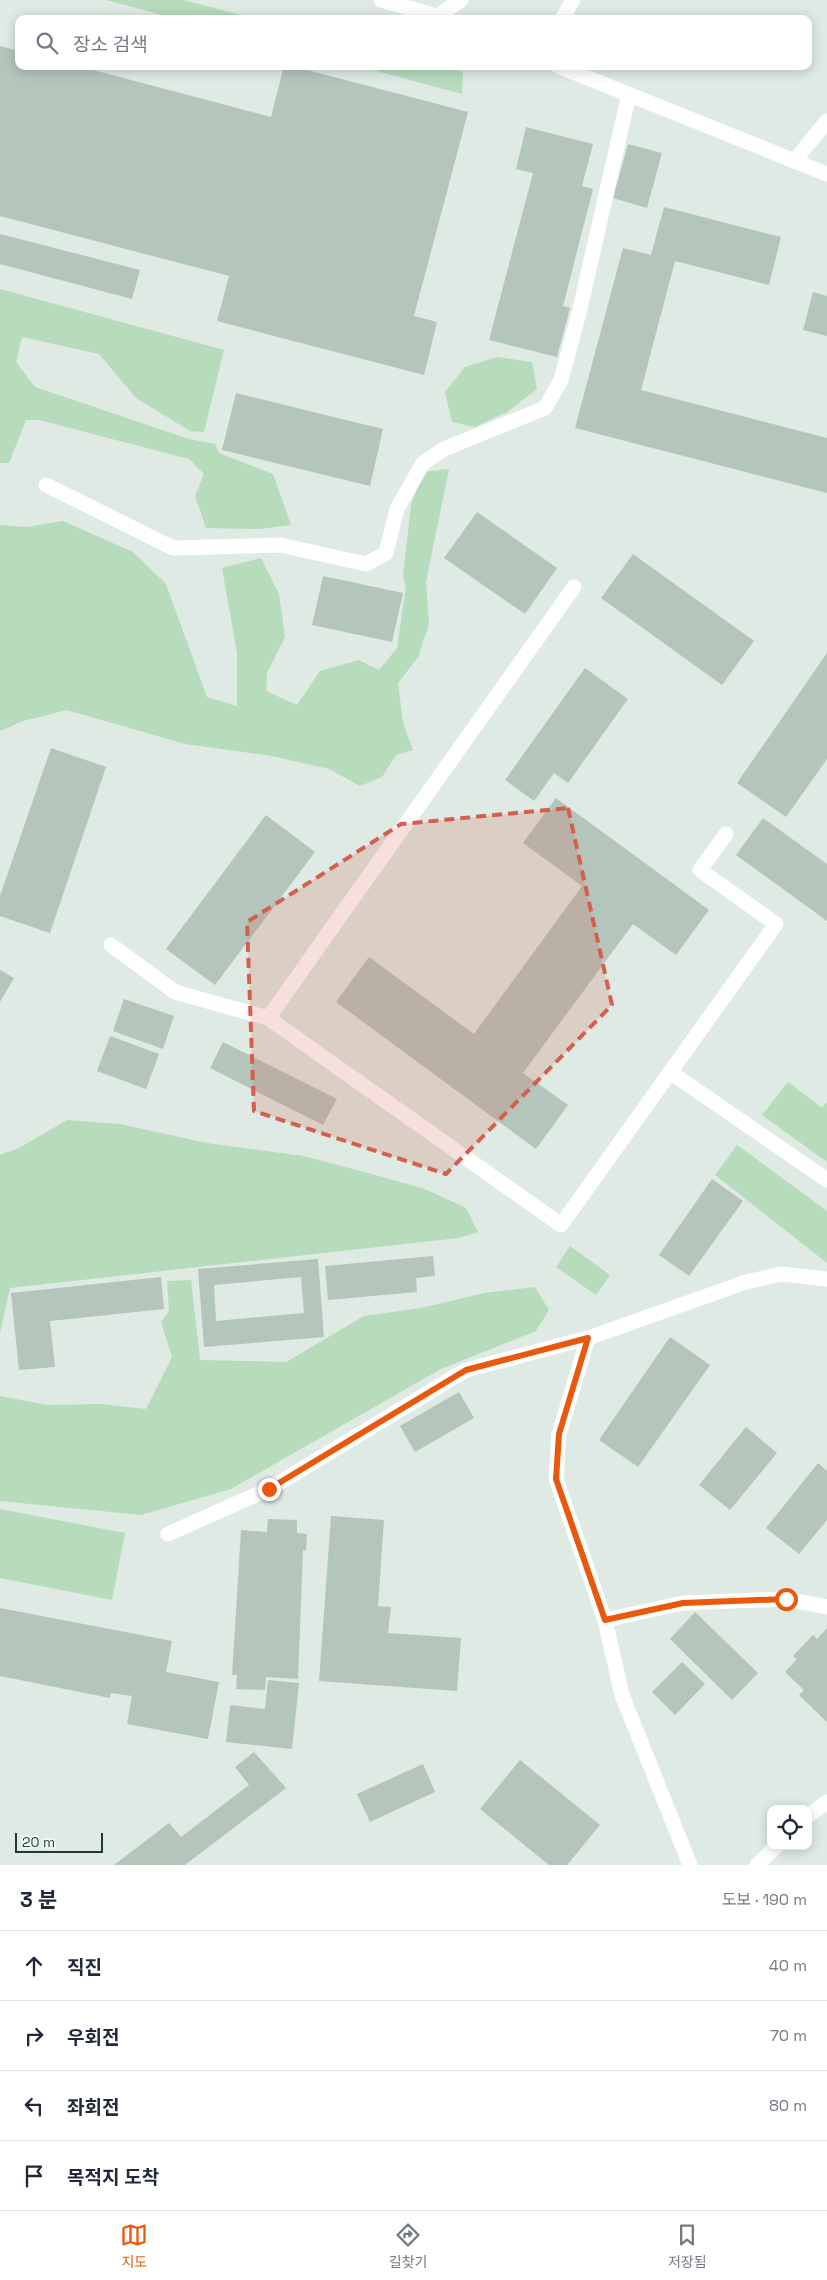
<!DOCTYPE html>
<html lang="ko">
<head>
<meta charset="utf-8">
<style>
  body { margin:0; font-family:"Space Grotesk","Noto Sans KR",sans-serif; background:#f6f6f7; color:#1f2937 }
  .controls { position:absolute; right:15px; bottom:15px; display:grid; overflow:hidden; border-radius:10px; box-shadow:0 2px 12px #0003 }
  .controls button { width:45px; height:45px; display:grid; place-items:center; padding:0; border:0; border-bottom:1px solid #e0e1e3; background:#fff; color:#1f2937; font:25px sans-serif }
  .scale { position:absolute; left:15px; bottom:12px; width:88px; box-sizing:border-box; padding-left:5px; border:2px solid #1f3a2f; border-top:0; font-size:14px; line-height:18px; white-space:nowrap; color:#1f3a2f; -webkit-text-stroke:4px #eef7f2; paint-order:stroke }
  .stop { position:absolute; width:15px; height:15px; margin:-11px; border:4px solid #ea580c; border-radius:50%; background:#fff }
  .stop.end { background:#ea580c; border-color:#fff; box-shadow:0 1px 5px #0008 }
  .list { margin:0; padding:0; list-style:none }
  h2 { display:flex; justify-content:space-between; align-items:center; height:65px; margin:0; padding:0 20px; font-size:21px }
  h2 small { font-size:16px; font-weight:400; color:#747a83 }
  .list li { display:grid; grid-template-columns:32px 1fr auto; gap:15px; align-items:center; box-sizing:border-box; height:70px; padding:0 20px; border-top:1px solid #e0e1e3 }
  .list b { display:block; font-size:19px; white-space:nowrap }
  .list em { font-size:16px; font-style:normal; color:#747a83 }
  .icon { flex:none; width:28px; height:28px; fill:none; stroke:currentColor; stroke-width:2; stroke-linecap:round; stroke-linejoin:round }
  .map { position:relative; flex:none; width:827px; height:1865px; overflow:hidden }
  .search { position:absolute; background:#fff; box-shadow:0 2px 12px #0003; left:15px; right:15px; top:15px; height:55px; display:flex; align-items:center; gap:12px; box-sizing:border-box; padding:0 18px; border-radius:10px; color:#747a83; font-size:19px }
  .sheet { height:345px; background:#fff }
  nav { display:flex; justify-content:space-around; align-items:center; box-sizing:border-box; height:70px; border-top:1px solid #e0e1e3; background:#fff; font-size:14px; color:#747a83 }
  nav a { display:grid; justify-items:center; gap:2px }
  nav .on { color:#ea580c }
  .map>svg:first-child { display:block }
</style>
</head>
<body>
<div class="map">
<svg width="827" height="1865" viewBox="0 0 827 1865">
  <rect width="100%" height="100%" fill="#deeae3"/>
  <g fill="#b6dcbc">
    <polygon points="106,0 183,0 256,19 178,19"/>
    <polygon points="358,66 440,66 463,72 462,94"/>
    <polygon points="0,289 224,350 204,432 190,431 136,398 99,354 22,337 16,362 35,387 189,439 215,444 219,453 273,474 291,525 259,529 206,528 195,496 204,474 189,459 39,420 26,420 9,463 0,463"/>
    <polygon points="497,357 532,362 537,389 507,412 475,427 452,422 445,392 465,367"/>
    <polygon points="449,469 426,582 429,624 418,657 398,683 403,723 413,750 396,755 382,777 360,786 329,769 272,756 185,744 67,710 23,721 0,731 0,525 27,527 63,521 133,552 166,584 207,697 237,706 237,653 222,568 261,558 279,594 285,637 267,673 266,691 297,705 320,671 359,660 379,670 397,648 406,587 403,576 411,505 423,472"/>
    <polygon points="788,1082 822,1108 827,1102 827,1162 762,1115"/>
    <polygon points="67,1120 120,1124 207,1143 303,1156 361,1171 425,1189 466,1208 478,1232 459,1238 10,1288 0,1333 0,1155 19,1148"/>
    <polygon points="737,1145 827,1211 827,1263 715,1175"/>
    <polygon points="570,1246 610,1275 596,1295 556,1267"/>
    <polygon points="191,1280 200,1360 286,1362 364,1316 421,1308 484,1293 535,1287 549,1310 536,1331 441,1369 231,1489 141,1515 0,1501 0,1396 47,1405 101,1404 146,1409 172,1357 161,1322 169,1311 167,1281"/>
    <polygon points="0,1509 125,1533 112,1600 0,1578"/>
  </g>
  <g fill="#b4c5bc" fill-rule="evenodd">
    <polygon points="0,46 19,51 19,66 78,66 271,117 284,66 292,66 468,112 414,316 437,322 424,375 217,321 229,276 0,216"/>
    <polygon points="526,127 593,144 582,186 593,189 563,306 570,308 557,357 489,340 533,173 516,169"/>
    <polygon points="628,144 662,153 647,208 613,198"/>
    <polygon points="664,207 781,237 769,285 675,261 641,390 827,438 827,493 575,428 623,248 651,255"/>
    <polygon points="0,234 140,270 132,299 0,264"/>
    <polygon points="813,292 827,296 827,336 803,330"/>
    <polygon points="236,393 383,429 370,486 222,450"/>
    <polygon points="477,512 557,568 525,614 444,558"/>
    <polygon points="633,554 754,641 722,685 601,598"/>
    <polygon points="323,576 403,593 392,642 312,625"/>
    <polygon points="827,653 827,759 786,817 737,783"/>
    <polygon points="585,668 628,699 568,783 554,773 534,801 505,780"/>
    <polygon points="51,748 106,767 50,933 0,916 0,896"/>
    <polygon points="556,798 709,910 676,955 633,924 523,1073 568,1105 536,1149 336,1002 369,957 474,1034 582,886 523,843"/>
    <polygon points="266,815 315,852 215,985 166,949"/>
    <polygon points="763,818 827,864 827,921 736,855"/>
    <polygon points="0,970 14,978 0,1002"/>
    <polygon points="124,999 174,1016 163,1049 113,1031"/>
    <polygon points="110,1036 159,1054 146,1089 97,1071"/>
    <polygon points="223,1042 337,1099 323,1125 210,1068"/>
    <polygon points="712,1179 743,1201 689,1276 659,1255"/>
    <polygon points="433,1256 435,1276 416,1278 417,1292 328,1300 325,1266"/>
    <path d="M318,1259L324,1337L204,1347L198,1269ZM301,1277L304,1313L216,1321L214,1285Z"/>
    <polygon points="161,1277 164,1309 50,1321 55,1367 19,1370 11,1293"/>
    <polygon points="670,1337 710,1365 638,1467 599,1440"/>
    <polygon points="459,1392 474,1418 415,1452 400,1426"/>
    <polygon points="746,1427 777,1453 730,1510 699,1485"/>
    <polygon points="818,1463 827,1471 827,1520 799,1554 766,1528"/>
    <polygon points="331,1516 384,1520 378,1606 391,1607 388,1633 461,1638 457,1691 319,1681"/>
    <polygon points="268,1519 297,1520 297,1533 307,1534 306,1551 303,1550 298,1679 266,1677 265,1690 236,1689 237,1675 232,1675 241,1530 267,1532"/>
    <polygon points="0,1608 172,1641 166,1672 219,1682 208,1739 127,1724 132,1696 111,1693 110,1698 0,1676"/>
    <polygon points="695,1612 758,1673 732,1700 670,1639"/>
    <polygon points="827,1628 827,1722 799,1695 804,1690 785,1672 797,1659 793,1656 813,1635 817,1639"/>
    <polygon points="682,1662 705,1684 675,1715 652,1692"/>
    <polygon points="268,1680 299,1683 292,1749 226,1742 230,1705 265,1709"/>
    <polygon points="254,1752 286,1788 185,1865 114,1865 169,1823 181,1837 249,1785 235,1767"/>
    <polygon points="520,1760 600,1825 567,1865 549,1865 480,1809"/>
    <polygon points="423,1764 435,1792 370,1822 357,1794"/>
  </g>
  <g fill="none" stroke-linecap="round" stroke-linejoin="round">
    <g stroke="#fff" stroke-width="15">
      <polyline points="439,15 461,0"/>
      <polyline points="795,160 827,121"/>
      <polyline points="46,485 173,548 280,545 366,564 386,553 397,509 423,463 444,449 545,408 561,380 579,313 629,94"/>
      <polyline points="574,587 268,1018 561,1225 776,924 700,870 726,834"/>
      <polyline points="111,945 175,992 268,1018"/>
      <polyline points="670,1072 827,1180"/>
      <polyline points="605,1620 683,1603 786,1599 827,1607"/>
    </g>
    <g stroke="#fff" stroke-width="15">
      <polyline points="562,19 573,0"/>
      <polyline points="588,1338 559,1434 556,1479 605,1620 622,1695 690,1865"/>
      <polyline points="168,1534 269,1489 466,1370 588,1338 746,1282 781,1274 827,1279"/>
      <polyline points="808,1816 827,1802"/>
      <polyline points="757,1865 777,1846"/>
    </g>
    <g stroke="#fff" stroke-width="15">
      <polyline points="381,0 447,19"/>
      <polyline points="558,66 827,174"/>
    </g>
  </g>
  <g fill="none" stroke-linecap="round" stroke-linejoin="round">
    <polyline stroke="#ea580c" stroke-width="6" points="269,1489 466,1370 588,1338 559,1434 556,1479 605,1620 683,1603 786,1599"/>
  </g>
  <path fill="#d45f4e" fill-opacity="0.2" stroke="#d45f4e" stroke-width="4" stroke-dasharray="10 6" stroke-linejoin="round" d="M568,808L612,1005L446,1174L254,1111L247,922L401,824Z"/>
</svg>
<div class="controls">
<button><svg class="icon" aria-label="locate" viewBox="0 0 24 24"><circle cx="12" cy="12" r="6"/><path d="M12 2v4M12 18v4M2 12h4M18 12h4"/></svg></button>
</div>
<div class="scale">20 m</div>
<div class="stop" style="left:786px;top:1599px"></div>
<div class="stop end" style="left:269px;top:1489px"></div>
<div class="search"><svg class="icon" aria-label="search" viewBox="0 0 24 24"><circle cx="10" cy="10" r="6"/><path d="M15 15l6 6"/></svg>장소 검색</div>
</div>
<section class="sheet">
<h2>3 분<small>도보 · 190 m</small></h2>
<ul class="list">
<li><svg class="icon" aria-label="ahead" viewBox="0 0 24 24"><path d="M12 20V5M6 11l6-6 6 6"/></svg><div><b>직진</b></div><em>40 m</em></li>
<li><svg class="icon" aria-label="right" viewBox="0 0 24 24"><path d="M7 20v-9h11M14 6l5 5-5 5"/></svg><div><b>우회전</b></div><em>70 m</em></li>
<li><svg class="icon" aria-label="left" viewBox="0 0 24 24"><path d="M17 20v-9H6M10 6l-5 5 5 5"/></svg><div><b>좌회전</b></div><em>80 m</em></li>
<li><svg class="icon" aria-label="arrive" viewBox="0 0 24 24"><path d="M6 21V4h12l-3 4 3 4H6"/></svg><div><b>목적지 도착</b></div></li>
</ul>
</section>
<nav>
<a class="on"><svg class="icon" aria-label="map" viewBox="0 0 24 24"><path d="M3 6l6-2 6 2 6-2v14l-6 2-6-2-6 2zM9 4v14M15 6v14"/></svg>지도</a>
<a><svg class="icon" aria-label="directions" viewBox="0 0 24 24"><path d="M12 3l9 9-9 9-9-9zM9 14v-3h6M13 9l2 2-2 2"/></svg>길찾기</a>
<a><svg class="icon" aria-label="saved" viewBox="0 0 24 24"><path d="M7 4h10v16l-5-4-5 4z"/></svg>저장됨</a>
</nav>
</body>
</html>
